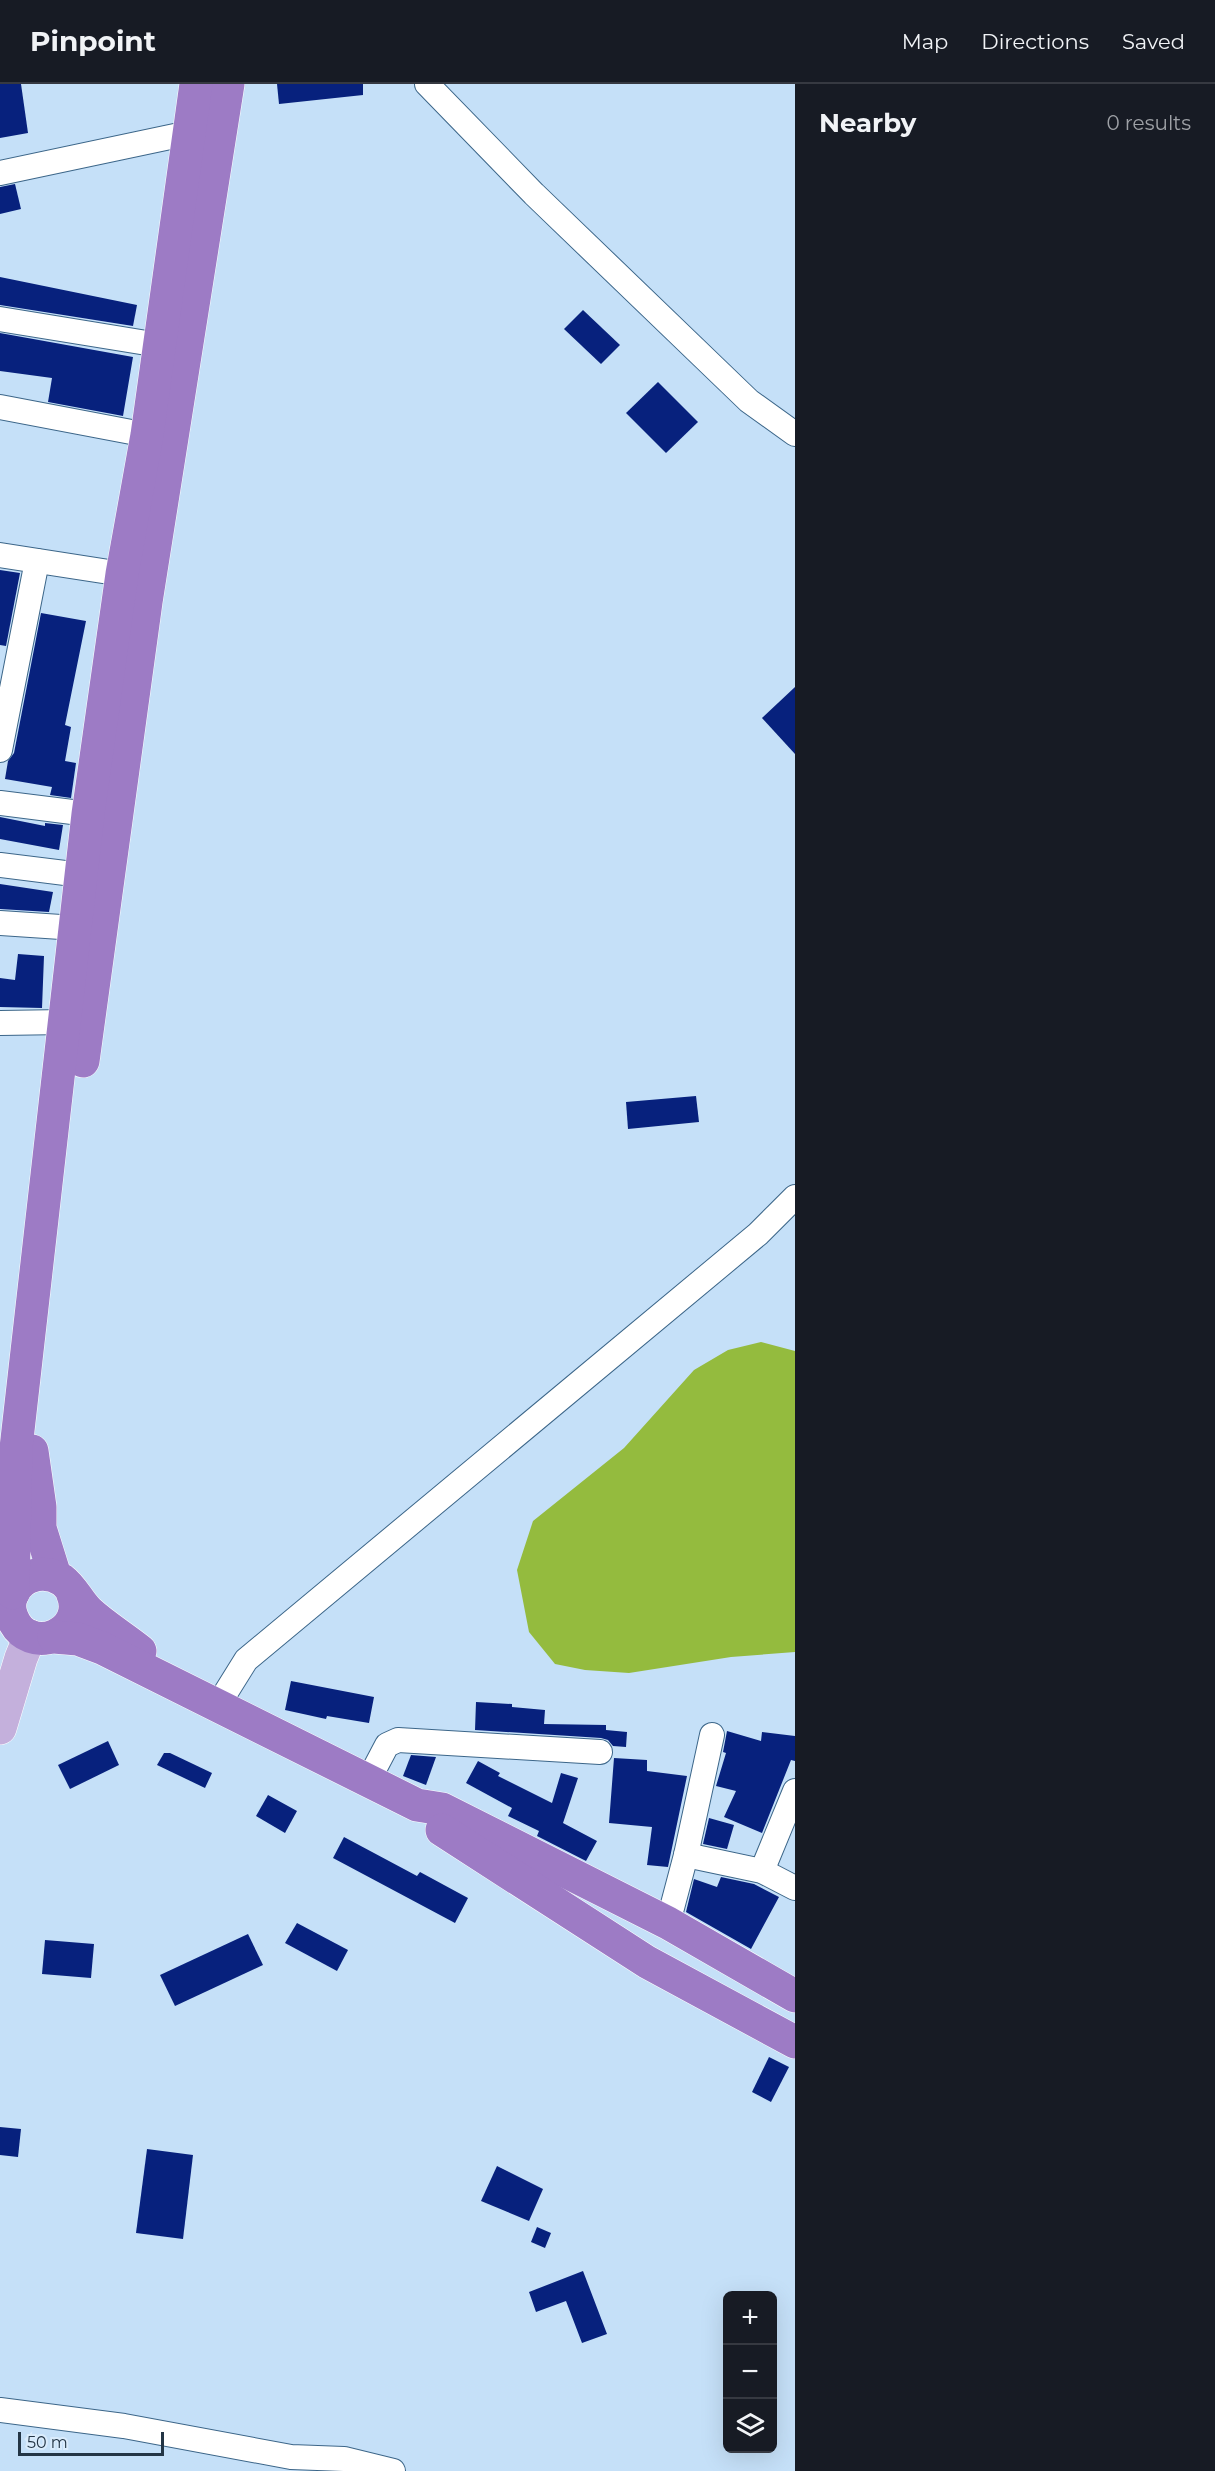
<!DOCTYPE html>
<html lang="en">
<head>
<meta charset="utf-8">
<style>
  body { margin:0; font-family:Montserrat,sans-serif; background:#20242c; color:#f1f3f6 }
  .controls { position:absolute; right:18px; bottom:18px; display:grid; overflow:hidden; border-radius:9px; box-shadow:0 6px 24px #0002 }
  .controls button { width:54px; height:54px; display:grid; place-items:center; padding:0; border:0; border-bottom:2px solid #363941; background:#171b24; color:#f1f3f6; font:30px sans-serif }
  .scale { position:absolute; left:18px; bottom:15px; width:146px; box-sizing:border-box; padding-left:6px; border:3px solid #233545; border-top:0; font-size:16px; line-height:21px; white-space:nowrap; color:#233545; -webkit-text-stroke:4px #daecfc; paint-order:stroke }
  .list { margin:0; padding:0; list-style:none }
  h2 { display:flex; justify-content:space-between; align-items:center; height:78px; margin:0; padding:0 24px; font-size:26px }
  h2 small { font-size:20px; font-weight:400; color:#9ea1a6 }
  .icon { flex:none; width:33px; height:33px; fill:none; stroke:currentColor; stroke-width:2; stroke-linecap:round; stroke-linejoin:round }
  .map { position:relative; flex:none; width:795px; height:2387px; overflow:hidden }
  header { display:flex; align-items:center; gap:36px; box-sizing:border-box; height:84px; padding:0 30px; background:#171b24; border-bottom:2px solid #363941 }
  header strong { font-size:28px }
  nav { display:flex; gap:33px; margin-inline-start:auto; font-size:21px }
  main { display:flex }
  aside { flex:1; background:#171b24 }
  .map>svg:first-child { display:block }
</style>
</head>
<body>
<header>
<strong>Pinpoint</strong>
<nav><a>Map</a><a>Directions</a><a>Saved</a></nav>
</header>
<main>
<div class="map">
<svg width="795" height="2387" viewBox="0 0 795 2387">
  <rect width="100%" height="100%" fill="#c5e0f8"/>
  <polygon fill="#94bb3e" points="761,1258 795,1267 795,1568 731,1573 629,1589 585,1586 555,1580 529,1548 517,1486 533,1437 624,1364 694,1286 728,1266"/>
  <g fill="#07217d">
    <polygon points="0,0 21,0 28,49 0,54"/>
    <polygon points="277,0 363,0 363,11 279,20"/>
    <polygon points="15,100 21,125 0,130 0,103"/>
    <polygon points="0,193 137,221 133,242 0,221"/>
    <polygon points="583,226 620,261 601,280 564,245"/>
    <polygon points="0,249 133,273 123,332 48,318 52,294 0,287"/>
    <polygon points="658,298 698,338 666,369 626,329"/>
    <polygon points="0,486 20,489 6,562 0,561"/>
    <polygon points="41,529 86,537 65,641 71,643 65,677 76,679 71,714 50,711 52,703 5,695 8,677 14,669"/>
    <polygon points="795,603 795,670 762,634"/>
    <polygon points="0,733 45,742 45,739 63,741 59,766 0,755"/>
    <polygon points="0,800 53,808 49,828 0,825"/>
    <polygon points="18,870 44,872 42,924 0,923 0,894 15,896"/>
    <polygon points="696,1012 699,1038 628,1045 626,1018"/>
    <polygon points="291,1597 374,1613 369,1639 327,1632 326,1635 285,1626"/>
    <polygon points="476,1618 512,1620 512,1623 545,1626 544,1640 606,1641 606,1646 627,1648 626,1663 613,1662 608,1656 601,1654 475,1646"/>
    <polygon points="727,1647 761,1657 762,1648 795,1652 795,1677 791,1676 762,1749 724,1733 736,1707 716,1702 726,1669 723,1668"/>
    <polygon points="108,1657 119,1681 70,1705 58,1681"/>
    <polygon points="164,1669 170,1669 212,1689 205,1704 157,1681"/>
    <polygon points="411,1671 436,1673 426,1701 403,1692"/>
    <polygon points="614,1674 647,1676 647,1687 687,1692 668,1783 647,1781 652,1743 609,1739"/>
    <polygon points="478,1677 500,1689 498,1692 552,1719 561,1689 578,1694 563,1739 597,1757 586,1777 537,1752 539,1747 508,1732 512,1724 466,1699"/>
    <polygon points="268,1711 297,1727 285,1749 256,1732"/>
    <polygon points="709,1734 734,1741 727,1765 703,1760"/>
    <polygon points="344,1753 417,1792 420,1788 468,1814 455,1839 333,1774"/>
    <polygon points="721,1793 754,1800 779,1813 751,1865 686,1828 694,1795 717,1803"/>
    <polygon points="297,1839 348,1866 337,1887 285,1859"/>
    <polygon points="248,1850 263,1881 175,1922 160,1891"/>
    <polygon points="45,1856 94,1860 91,1894 42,1890"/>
    <polygon points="769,1973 789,1983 771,2018 752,2008"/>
    <polygon points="0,2043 21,2045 18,2073 0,2071"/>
    <polygon points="147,2065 193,2071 183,2155 136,2149"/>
    <polygon points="497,2082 543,2105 529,2137 481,2117"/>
    <polygon points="537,2143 551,2149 545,2164 531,2158"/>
    <polygon points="583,2187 607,2250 582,2259 566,2217 536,2228 529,2208"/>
  </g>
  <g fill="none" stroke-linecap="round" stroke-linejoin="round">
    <defs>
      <g id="street">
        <polyline points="427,0 534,110 749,317 795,350"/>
        <polyline points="0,89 189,49"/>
        <polyline points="0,235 159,261"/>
        <polyline points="0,323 147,351"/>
        <polyline points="0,471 122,490"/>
        <polyline points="0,666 37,477"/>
        <polyline points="0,719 88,730"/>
        <polyline points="0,781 81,791"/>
        <polyline points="0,839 76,844"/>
        <polyline points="0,939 65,938"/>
        <polyline points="218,1621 246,1576 758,1150 795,1113"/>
        <polyline points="368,1697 387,1661 398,1656 600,1668"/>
        <polyline points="686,1771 762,1787 795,1804"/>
        <polyline points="762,1787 795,1707"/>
        <polyline points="668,1839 686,1771 712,1651"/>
        <polyline points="0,2326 124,2342 291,2373 344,2375 393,2387"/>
      </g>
      <polyline id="primary" points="0,1644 21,1574 30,1552"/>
      <g id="highway">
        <polyline points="83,977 146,518 228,0"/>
        <polyline points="32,1367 40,1423 40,1444 55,1492"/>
        <path d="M72,1508C90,1549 28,1575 12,1533C9,1526 9,1518 12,1511C16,1501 25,1493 36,1491C45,1489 54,1491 62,1496C73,1504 79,1519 89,1528C104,1542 124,1554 140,1567"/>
        <polyline points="13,1509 16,1364 88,730 122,490 147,351 196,0"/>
        <polyline points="54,1553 78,1555 102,1564 417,1721 442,1725 668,1839 795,1912"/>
        <polyline points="442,1746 647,1878 795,1958"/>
      </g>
    </defs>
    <use href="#street" stroke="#3c6689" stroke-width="26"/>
    <use href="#primary" stroke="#fff" stroke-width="34"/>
    <use href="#highway" stroke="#fff" stroke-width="34"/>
    <use href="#street" stroke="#fff" stroke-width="24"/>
    <use href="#primary" stroke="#c4b0dc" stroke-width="33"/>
    <use href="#highway" stroke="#9d7bc5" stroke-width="33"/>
  </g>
</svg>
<div class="controls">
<button>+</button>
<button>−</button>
<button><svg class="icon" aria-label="layers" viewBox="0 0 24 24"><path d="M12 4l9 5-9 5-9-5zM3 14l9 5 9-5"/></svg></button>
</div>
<div class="scale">50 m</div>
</div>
<aside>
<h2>Nearby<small>0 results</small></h2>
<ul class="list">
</ul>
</aside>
</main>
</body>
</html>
